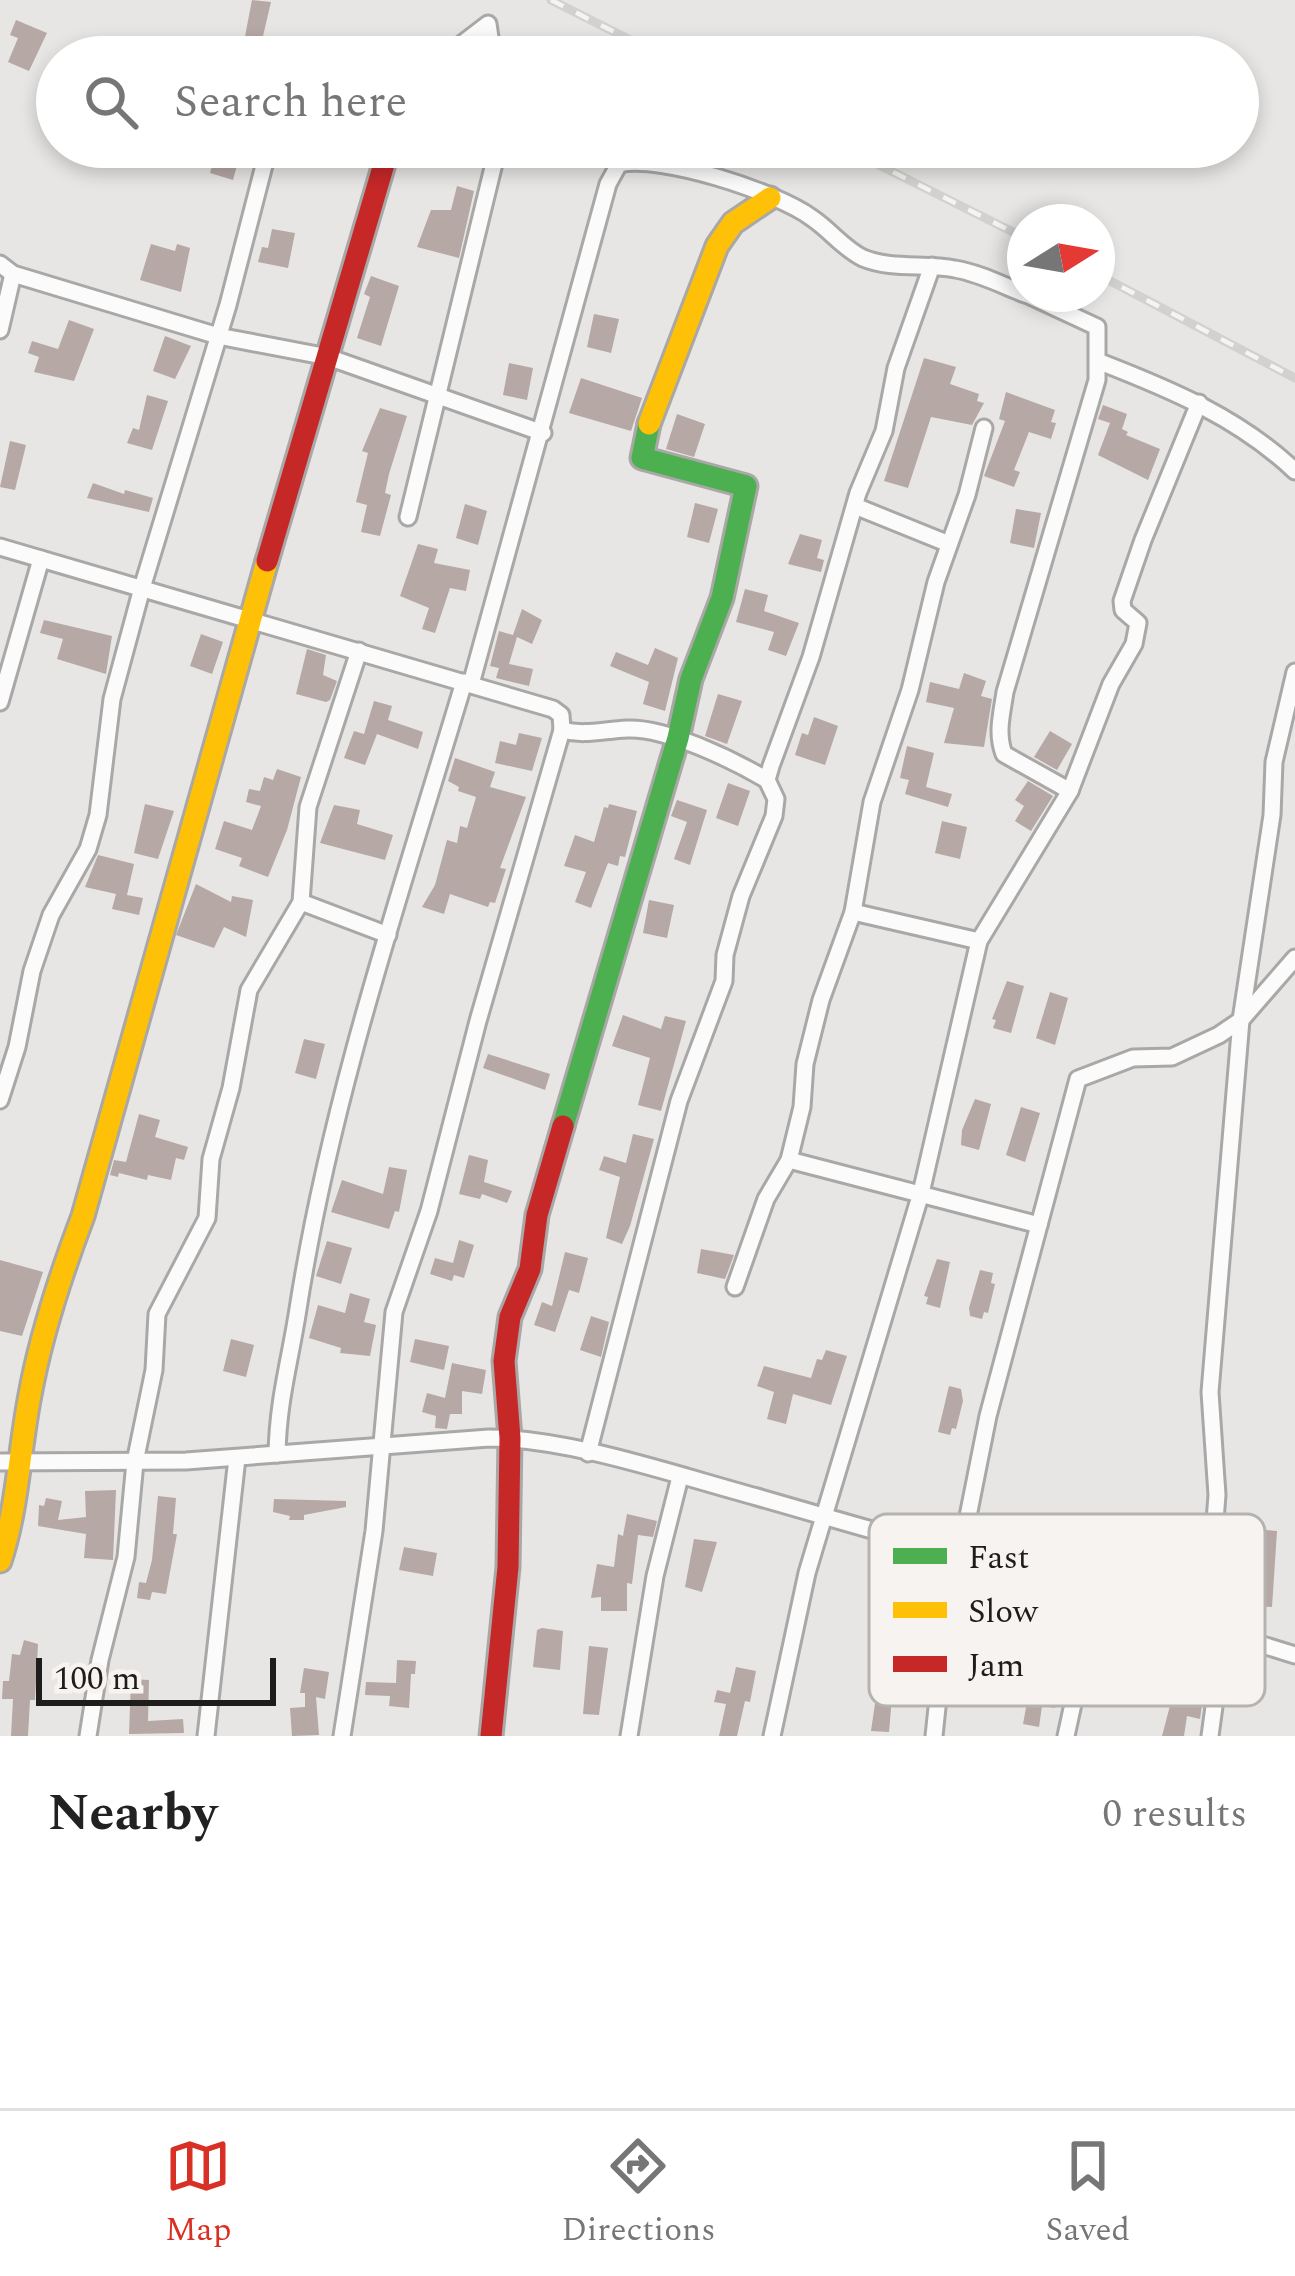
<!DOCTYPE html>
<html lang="en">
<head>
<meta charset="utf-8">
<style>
  body { margin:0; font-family:Spectral,serif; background:#f6f6f6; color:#222 }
  .compass { position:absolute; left:1007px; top:204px; width:108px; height:108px; border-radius:50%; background:#fff; box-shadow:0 6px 18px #0003; rotate:79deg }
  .scale { position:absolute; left:36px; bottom:30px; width:240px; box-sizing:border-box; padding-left:12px; border:6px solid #1e1d1c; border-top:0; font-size:33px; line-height:42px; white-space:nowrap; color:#1e1d1c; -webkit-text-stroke:9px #f6f3f0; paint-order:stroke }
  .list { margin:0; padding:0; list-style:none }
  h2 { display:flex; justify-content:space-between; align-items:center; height:156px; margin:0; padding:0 48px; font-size:51px }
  h2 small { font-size:39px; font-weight:400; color:#767676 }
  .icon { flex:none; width:66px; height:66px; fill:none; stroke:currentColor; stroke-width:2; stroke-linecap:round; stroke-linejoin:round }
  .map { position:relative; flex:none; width:1295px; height:1736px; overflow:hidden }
  .search { position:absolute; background:#fff; box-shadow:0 6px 18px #0003; left:36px; right:36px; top:36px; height:132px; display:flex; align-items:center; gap:30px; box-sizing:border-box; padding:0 42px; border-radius:66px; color:#767676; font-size:45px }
  .sheet { height:372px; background:#fff }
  nav { display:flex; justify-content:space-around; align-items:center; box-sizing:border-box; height:168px; border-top:3px solid #e0e0e0; background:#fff; font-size:33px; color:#767676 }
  nav a { display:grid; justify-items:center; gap:6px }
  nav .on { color:#d93025 }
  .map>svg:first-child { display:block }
</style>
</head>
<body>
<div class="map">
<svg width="1295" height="1736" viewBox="0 0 1295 1736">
  <rect width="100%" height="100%" fill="#e8e6e4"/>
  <g fill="#b5a8a5">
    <polygon points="252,0 271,2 263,36 273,38 269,57 241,57"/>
    <polygon points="16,20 47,33 29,71 8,62 18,38 10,35"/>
    <polygon points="217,147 242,147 233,180 210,173"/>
    <polygon points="457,186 474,191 459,258 417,247 431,210 451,210"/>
    <polygon points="272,229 295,233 288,268 258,262 262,247 268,248"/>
    <polygon points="151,244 175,251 177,244 190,248 181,292 140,280"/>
    <polygon points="371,276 399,286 381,346 357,338 370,297 364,294"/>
    <polygon points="594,314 619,319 611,353 587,347"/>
    <polygon points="69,320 94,329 74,381 34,372 39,357 28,353 32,341 58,349"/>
    <polygon points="165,336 191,346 175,379 153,371"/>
    <polygon points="924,358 956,367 950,384 979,394 977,401 984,403 972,425 931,417 908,488 884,481"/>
    <polygon points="509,363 533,368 527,400 503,395"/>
    <polygon points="581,378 642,398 631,431 569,413"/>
    <polygon points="1006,392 1055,410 1051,422 1056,423 1051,439 1029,432 1014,470 1020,472 1014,487 984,476 1005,421 999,419"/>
    <polygon points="147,395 168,401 152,450 127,443 133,428 139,430"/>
    <polygon points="1103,405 1127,414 1122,429 1128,432 1126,435 1160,449 1148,480 1098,455 1110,423 1098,419"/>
    <polygon points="380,408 407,416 389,474 385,493 391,495 380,536 361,532 367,505 356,502 368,453 362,451"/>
    <polygon points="677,414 705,424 694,457 666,449"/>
    <polygon points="10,441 26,445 15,490 0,487"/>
    <polygon points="93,483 124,494 125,490 153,498 149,512 87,498"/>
    <polygon points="695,503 718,509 709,543 687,537"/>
    <polygon points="465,504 487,511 478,545 456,538"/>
    <polygon points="1016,509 1041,513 1034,548 1010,543"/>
    <polygon points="800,534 822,540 817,558 824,560 821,572 788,564"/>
    <polygon points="418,544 438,549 434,563 470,570 466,591 450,588 435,633 422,629 429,608 400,596"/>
    <polygon points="745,589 768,595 764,611 799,623 786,656 768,650 774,632 736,622"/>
    <polygon points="522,609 542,620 532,644 517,637 509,664 533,669 529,686 496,678 499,668 490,666 499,631 513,635"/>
    <polygon points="44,620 112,636 106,674 57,659 63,639 40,633"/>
    <polygon points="201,634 223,642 212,674 190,666"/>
    <polygon points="655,648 678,658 665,711 643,704 649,682 610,666 616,652 648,665"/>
    <polygon points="307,649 326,655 323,675 337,681 330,700 326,702 296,694"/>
    <polygon points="964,673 986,681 981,696 992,699 984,747 944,743 954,708 926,702 930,682 959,689"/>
    <polygon points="718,694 742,701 727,744 705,736"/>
    <polygon points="374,701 392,706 388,720 423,732 418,749 377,734 365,765 344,758 354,731 364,734"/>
    <polygon points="814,717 838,726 825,765 795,755 802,733 808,735"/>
    <polygon points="1050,731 1072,744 1057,770 1034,757"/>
    <polygon points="519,733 542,738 532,771 495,763 500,741 516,745"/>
    <polygon points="907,746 934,753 926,787 952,794 948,807 905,794 909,780 900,778"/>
    <polygon points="455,758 495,772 490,787 526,797 500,868 506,869 495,903 490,902 488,907 450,894 444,914 422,907 435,885 447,840 457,843 460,826 467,828 476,797 458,791 459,787 448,781"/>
    <polygon points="277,769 301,777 287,830 268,877 239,866 242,858 215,849 224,821 252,830 261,806 246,802 249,789 260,791 264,777 273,780"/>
    <polygon points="1028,781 1053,796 1031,831 1015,821 1024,806 1015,800"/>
    <polygon points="728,783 750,791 738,826 716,818"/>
    <polygon points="677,800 707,810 690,865 674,859 687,822 671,816"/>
    <polygon points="145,804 174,811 158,859 134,853"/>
    <polygon points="609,804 637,811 625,857 620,856 618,866 608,863 591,908 575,902 586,872 564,866 575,835 594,842 604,807 608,808"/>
    <polygon points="334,805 360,810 357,824 393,835 385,860 320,843"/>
    <polygon points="942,821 967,827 960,859 935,853"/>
    <polygon points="98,855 134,864 127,895 143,898 139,915 112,909 116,894 85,887"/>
    <polygon points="196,884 231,902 232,896 253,900 246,937 224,927 214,948 176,935"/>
    <polygon points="649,900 674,905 667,938 643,933"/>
    <polygon points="1007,981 1024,986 1011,1033 993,1028 996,1020 992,1019"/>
    <polygon points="1050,992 1068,998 1055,1045 1036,1038"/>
    <polygon points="623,1015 661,1029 665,1016 686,1021 661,1111 638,1105 650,1058 612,1046"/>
    <polygon points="304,1039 325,1044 316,1079 295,1073"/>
    <polygon points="488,1054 550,1074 545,1090 483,1068"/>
    <polygon points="975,1099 991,1104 979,1150 961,1145 962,1130"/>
    <polygon points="1021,1107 1040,1113 1025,1162 1006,1155"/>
    <polygon points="139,1114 160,1120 155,1137 188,1147 184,1160 176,1158 171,1180 148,1175 147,1180 119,1173 118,1177 110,1175 114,1160 126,1162"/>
    <polygon points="633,1134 654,1139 630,1226 622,1244 606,1238 620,1177 599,1170 604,1156 626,1163"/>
    <polygon points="469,1155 488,1160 484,1182 512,1191 507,1203 482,1194 480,1199 459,1194"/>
    <polygon points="389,1167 407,1170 399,1212 395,1211 389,1229 331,1212 342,1180 383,1194"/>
    <polygon points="459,1240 474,1245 464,1278 454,1275 452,1281 430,1274 435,1258 453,1263"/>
    <polygon points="327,1241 352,1248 341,1284 316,1276"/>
    <polygon points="701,1249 734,1255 725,1279 697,1273"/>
    <polygon points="565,1252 588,1258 579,1293 569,1290 555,1332 534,1325 542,1302 552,1306"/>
    <polygon points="937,1259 950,1262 940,1308 926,1304 928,1297 924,1296"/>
    <polygon points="0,1260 43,1272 22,1336 0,1331"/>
    <polygon points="980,1270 993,1273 991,1283 995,1284 988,1313 984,1312 982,1319 970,1316 969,1308"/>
    <polygon points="350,1293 370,1299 364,1322 376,1325 370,1356 340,1353 341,1348 309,1338 318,1305 345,1313"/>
    <polygon points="591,1316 609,1322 601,1357 580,1350"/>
    <polygon points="231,1339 254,1345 246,1377 223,1371"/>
    <polygon points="415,1339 449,1346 444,1370 410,1362"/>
    <polygon points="826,1350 847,1356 831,1405 793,1394 786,1424 767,1419 774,1392 757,1386 764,1366 811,1378 817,1359 822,1360"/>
    <polygon points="452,1363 486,1370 482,1394 462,1391 462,1414 450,1414 447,1429 435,1428 436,1416 422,1412 427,1393 445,1398"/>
    <polygon points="949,1386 961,1389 963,1401 956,1429 952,1428 950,1435 938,1432"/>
    <polygon points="116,1490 113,1560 84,1558 86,1534 38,1526 39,1505 44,1506 46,1498 62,1501 58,1520 86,1517 85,1491"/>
    <polygon points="158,1496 176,1498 173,1534 177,1534 166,1594 152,1592 150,1600 137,1598 139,1582 146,1583 152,1560"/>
    <polygon points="274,1499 346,1501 346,1507 304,1515 304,1520 289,1520 290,1516 273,1512"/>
    <polygon points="627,1514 657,1521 653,1537 638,1535 632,1584 627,1583 627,1611 601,1611 601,1597 591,1598 597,1564 614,1567 618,1534 623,1536"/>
    <polygon points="1252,1529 1277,1531 1272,1607 1247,1606"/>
    <polygon points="694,1539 717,1542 702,1592 685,1587"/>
    <polygon points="404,1547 437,1553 433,1576 399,1570"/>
    <polygon points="542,1628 563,1631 560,1670 533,1667 537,1630"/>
    <polygon points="24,1640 38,1644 35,1700 30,1700 28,1736 11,1736 13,1699 2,1699 3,1681 9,1681 12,1654 20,1655"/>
    <polygon points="589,1646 608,1648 599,1715 583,1714"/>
    <polygon points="397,1660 416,1661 415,1674 411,1674 409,1708 389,1706 390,1696 365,1695 366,1682 396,1683"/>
    <polygon points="736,1667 756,1671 750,1702 745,1701 737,1736 719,1736 726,1704 714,1702 717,1690 730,1693"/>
    <polygon points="304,1668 329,1672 325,1699 316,1697 319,1735 292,1736 290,1708 305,1707 305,1693 300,1693"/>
    <polygon points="131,1679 149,1680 148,1721 183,1719 184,1733 129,1734"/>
    <polygon points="1031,1680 1058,1680 1055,1708 1042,1706 1039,1727 1023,1724"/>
    <polygon points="878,1683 893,1686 889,1732 871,1731"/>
    <polygon points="1172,1698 1202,1705 1200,1719 1187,1716 1184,1736 1162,1736"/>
  </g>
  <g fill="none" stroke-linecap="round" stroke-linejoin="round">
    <defs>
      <g id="street">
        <polyline points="445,57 488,24 493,57"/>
        <polyline points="0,264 13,274 218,336 328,357 543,433"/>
        <path d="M1026,294L1097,327V380L1005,692C1002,713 996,733 1004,754L1070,791"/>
        <polyline points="0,330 13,274"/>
        <path d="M1100,362C1172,390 1239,418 1295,471"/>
        <polyline points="855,506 949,544"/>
        <polyline points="408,517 498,147"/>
        <polyline points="0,547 553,709 561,715 562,730"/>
        <path d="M471,684L608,184L619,164C661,154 777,192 812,218C830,230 844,249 863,258C892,270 925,263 955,269C979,273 1002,285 1025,294"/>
        <polyline points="0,702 41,559"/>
        <polyline points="301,902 388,935"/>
        <polyline points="853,912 979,941"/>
        <polyline points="0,1100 17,1047 32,971 51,915 88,849 98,815 112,699 142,588 228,305 268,150"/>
        <polyline points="789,1160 802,1107 805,1064 821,1000 853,912 872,802 910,690 936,582 967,495 984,428"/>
        <polyline points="735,1287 766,1199 789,1160 1039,1225"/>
        <polyline points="588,1453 679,1101 724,981 725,955 741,896 774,816 776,799 767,780 771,766 811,657 858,493 884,431 896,368 932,266"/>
        <path d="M277,1454C278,1400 290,1361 298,1309C331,1096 402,889 464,682"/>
        <path d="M0,1462L186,1461L489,1438C573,1439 675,1475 757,1497C906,1540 1056,1583 1207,1623L1224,1633L1295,1655"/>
        <polyline points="1207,1623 1217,1495 1210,1392 1241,1020 1272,815 1274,762 1295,672"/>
        <polyline points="88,1736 100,1660 126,1557 135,1462 154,1370 157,1314 207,1218 211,1159 231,1088 249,990 301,902 308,807 359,651"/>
        <polyline points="206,1736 237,1458"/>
        <path d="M342,1736L374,1531L394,1312L429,1211L478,1021L562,730C585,736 603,730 627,729C666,727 733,760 767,780"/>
        <polyline points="629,1736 655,1576 680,1477"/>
        <polyline points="772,1736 807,1573 921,1193 979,941 1070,791 1111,684 1134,644 1138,623 1123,610 1122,601 1143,540 1199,403"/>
        <polyline points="934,1736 945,1632 988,1416 1078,1079 1133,1058 1172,1057 1219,1035 1241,1020 1295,958"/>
        <polyline points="1066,1736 1097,1594"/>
        <polyline points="1210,1736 1224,1633"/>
      </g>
      <polyline id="fast" points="563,1126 678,738 691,679 722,598 746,486 642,458 649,424"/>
      <g id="slow">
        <polyline points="649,424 717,246 733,223 770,198"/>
        <path d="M0,1561C18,1507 19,1451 30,1395C41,1334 61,1274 83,1216L267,561"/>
      </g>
      <g id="jam">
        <polyline points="267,561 389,147"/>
        <polyline points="491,1736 508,1567 510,1438 504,1361 510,1317 530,1269 537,1215 563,1126"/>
      </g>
    </defs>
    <use href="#street" stroke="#a9a8a6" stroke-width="21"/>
    <use href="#fast" stroke="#a9a8a6" stroke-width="27"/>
    <use href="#slow" stroke="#a9a8a6" stroke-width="27"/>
    <use href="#jam" stroke="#a9a8a6" stroke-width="27"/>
    <use href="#street" stroke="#fcfbfb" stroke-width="15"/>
    <use href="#fast" stroke="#4caf50" stroke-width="21"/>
    <use href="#slow" stroke="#ffc107" stroke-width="21"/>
    <use href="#jam" stroke="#c62828" stroke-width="21"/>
    <defs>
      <g id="rail">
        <polyline points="551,0 664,57"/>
        <polyline points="843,147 1025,238"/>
        <polyline points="1097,274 1295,378"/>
      </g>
    </defs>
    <use href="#rail" stroke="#d1d1d0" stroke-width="9"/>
    <use href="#rail" stroke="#f6f3f0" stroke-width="4.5" stroke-dasharray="14" stroke-linecap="butt"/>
  </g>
  <rect x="869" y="1514" width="396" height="192" rx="18" fill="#f6f3f0" stroke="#b5b3b0" stroke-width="3"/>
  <rect x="893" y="1548" width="54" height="16" fill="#4caf50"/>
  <rect x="893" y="1602" width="54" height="16" fill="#ffc107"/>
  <rect x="893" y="1656" width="54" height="16" fill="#c62828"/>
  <g font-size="33" fill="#1e1d1c">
    <text x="968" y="1568">Fast</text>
    <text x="968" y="1622">Slow</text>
    <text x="968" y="1676">Jam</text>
  </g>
</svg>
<svg class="compass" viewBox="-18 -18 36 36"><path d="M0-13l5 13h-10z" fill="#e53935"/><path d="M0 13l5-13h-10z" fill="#767676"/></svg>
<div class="scale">100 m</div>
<div class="search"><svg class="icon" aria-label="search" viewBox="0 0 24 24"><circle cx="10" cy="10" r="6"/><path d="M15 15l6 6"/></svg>Search here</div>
</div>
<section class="sheet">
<h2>Nearby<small>0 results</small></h2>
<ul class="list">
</ul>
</section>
<nav>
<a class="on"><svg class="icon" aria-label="map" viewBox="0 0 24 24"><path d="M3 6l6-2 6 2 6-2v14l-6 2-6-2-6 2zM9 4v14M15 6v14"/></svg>Map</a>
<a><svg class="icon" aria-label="directions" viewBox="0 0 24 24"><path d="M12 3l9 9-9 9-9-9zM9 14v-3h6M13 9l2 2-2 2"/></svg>Directions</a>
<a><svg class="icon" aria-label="saved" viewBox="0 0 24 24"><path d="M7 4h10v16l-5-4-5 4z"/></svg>Saved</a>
</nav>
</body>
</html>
